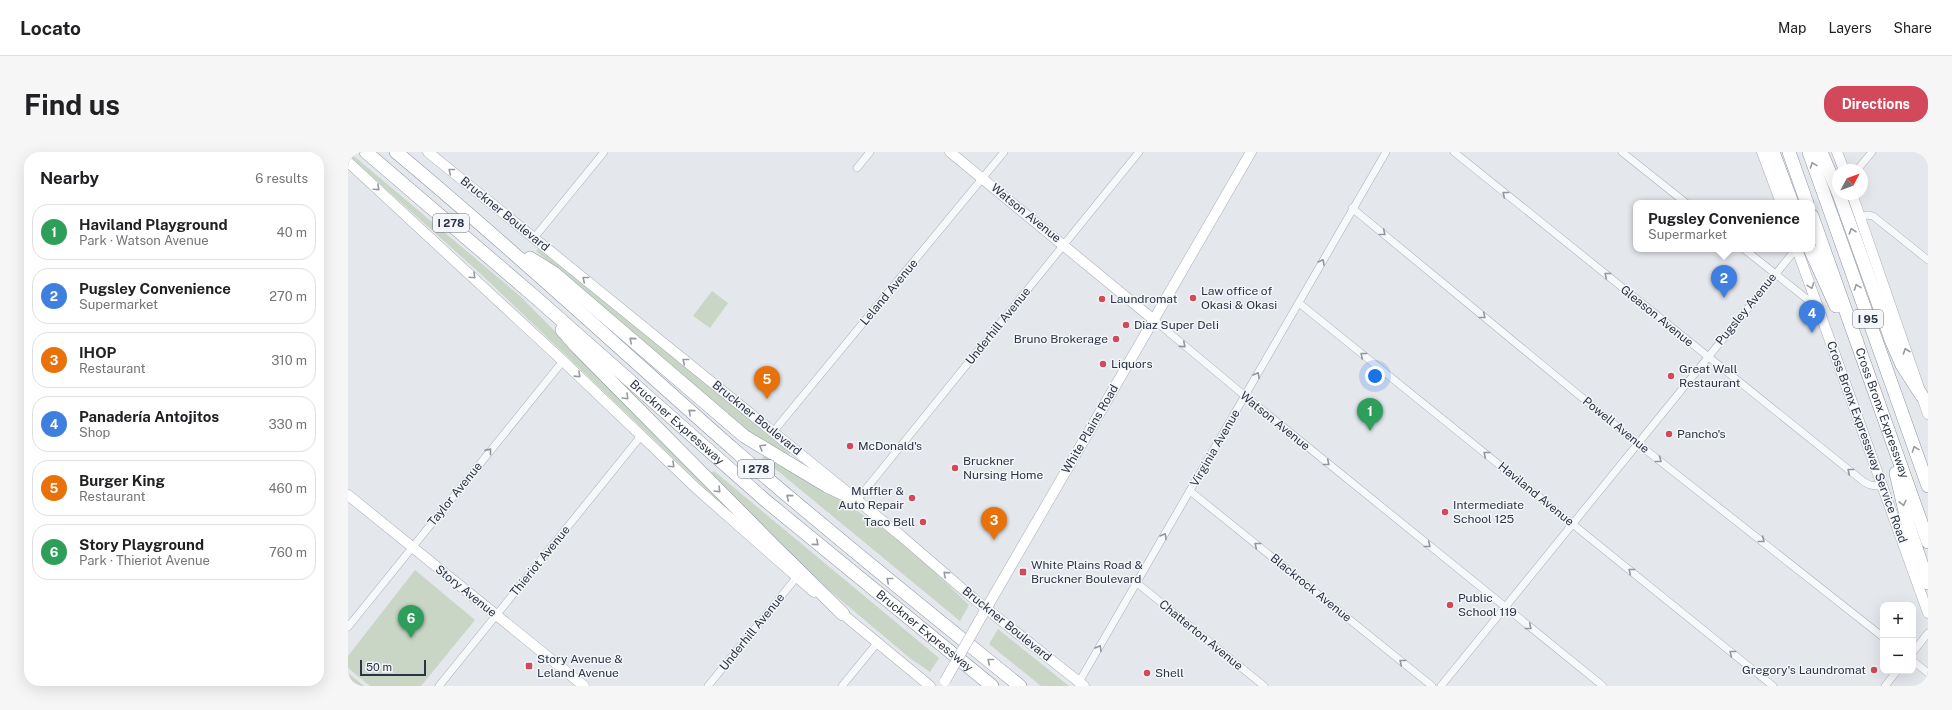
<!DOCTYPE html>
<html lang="en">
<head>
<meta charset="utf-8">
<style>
  body { margin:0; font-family:"Public Sans",sans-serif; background:#f6f6f6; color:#202124 }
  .controls { position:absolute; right:12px; bottom:12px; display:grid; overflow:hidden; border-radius:8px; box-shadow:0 4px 16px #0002 }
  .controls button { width:36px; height:36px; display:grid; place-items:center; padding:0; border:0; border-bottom:1px solid #e0e0e0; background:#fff; color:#202124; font:20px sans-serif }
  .compass { position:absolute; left:1484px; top:12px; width:36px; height:36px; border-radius:50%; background:#fff; box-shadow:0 4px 16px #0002; rotate:49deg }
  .scale { position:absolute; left:12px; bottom:10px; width:66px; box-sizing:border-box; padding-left:4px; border:2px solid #2b3445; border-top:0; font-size:11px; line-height:14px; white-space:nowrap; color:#2b3445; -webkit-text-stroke:3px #f4f6f9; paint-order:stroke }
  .you { position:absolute; left:1027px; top:224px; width:14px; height:14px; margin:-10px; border:3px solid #fff; border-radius:50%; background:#1a73e8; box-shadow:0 0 0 6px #1a73e833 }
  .badge { display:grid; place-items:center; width:26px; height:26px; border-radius:50%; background:#d1495b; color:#fff; font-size:13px; font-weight:700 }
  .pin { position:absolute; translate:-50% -33px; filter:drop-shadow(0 1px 2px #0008) }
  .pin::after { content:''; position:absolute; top:21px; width:14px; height:12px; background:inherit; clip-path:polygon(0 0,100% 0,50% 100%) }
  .popup { position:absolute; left:1285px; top:48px; width:182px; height:52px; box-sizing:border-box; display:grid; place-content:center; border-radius:8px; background:#fff; filter:drop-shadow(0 1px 3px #0005); font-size:13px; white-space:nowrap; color:#757577 }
  .popup b { font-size:15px; color:#202124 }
  .popup::after { content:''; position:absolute; left:50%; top:100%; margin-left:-8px; border:8px solid transparent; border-top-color:#fff }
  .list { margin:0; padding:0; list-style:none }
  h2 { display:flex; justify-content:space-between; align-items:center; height:52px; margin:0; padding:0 16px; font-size:17px }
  h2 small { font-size:13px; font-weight:400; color:#757577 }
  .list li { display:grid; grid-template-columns:26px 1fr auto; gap:12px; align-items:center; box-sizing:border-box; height:56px; margin:0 8px 8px; padding:0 8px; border:1px solid #e0e0e0; border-radius:16px }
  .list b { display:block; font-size:15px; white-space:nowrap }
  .list p { margin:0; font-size:13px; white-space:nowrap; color:#757577 }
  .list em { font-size:13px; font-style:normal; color:#757577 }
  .map { position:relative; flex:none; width:1580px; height:534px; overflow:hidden; border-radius:16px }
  header { display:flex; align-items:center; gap:24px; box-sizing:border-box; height:56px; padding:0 20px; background:#fff; border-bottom:1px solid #e0e0e0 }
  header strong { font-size:19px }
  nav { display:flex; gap:22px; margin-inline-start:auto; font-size:14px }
  .intro { display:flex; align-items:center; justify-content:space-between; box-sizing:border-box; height:96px; padding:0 24px }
  h1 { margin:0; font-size:28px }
  .button { padding:10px 18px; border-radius:16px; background:#d1495b; color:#fff; font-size:14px; font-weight:700 }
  main { display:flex; gap:24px; padding:0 24px }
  aside { flex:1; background:#fff; border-radius:16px; box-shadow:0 4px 16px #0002 }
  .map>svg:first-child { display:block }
</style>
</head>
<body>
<header>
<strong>Locato</strong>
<nav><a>Map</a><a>Layers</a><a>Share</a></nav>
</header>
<div class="intro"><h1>Find us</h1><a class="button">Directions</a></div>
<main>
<aside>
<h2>Nearby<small>6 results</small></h2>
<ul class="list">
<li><span class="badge" style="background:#2e9e5b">1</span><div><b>Haviland Playground</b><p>Park · Watson Avenue</p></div><em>40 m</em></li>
<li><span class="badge" style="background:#3f7fe0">2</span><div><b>Pugsley Convenience</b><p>Supermarket</p></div><em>270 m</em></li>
<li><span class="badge" style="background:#e8710a">3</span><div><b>IHOP</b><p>Restaurant</p></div><em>310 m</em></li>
<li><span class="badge" style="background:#3f7fe0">4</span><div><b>Panadería Antojitos</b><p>Shop</p></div><em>330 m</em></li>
<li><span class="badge" style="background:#e8710a">5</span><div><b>Burger King</b><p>Restaurant</p></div><em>460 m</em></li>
<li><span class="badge" style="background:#2e9e5b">6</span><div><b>Story Playground</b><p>Park · Thieriot Avenue</p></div><em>760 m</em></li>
</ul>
</aside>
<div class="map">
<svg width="1580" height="534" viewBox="0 0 1580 534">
  <rect width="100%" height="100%" fill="#e4e7ec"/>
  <g fill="#c9d6c5">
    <polygon points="1,0 172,144 388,362 386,364 135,124 0,3"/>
    <polygon points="191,97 443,300 439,304 389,275 188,99"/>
    <polygon points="364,139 380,151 362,176 345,164"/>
    <path d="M417,304C461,330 508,355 549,387C575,408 598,431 621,453L612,469L414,306Z"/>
    <polygon points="366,319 591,506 582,520 563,507 457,418 363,321"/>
    <polygon points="67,418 127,468 73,534 22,534 0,516 0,504"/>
    <polygon points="650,477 721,534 693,534 641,492"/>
    <polygon points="0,521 16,534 0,534"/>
  </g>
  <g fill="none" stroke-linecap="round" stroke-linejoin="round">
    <defs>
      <g id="street">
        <polyline points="1106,0 1516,330 1522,333 1536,335"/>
        <polyline points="1274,0 1338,51"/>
        <polyline points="509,16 522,0"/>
        <polyline points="1509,18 1524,0"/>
        <polyline points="1004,56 1289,291 1535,485"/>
        <polyline points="1512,65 1519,63 1525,64 1580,108"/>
        <polyline points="186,86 256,0"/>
        <polyline points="1396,97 1469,155"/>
        <polyline points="951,151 1425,534"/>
        <polyline points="806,168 897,244 1255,534"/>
        <polyline points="425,280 656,0"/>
        <polyline points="842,339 1084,534"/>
        <polyline points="509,348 791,0"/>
        <polyline points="789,431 916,534"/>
        <polyline points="0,475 215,209"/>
        <polyline points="1565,500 1580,481"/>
        <polyline points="1565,509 1580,521"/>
        <polyline points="731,530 1038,0"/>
        <polyline points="91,534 293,284"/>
        <polyline points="360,534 448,426"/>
        <polyline points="494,534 530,490"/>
        <polyline points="1093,534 1448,97"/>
        <polyline points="1537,534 1549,519"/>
      </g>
      <g id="secondary">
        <polyline points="80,0 552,383 625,446 736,534"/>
        <polyline points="602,0 806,168"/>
        <polyline points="1414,0 1433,51"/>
        <polyline points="1489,0 1496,18"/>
        <polyline points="0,10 215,209 349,337 466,440"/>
        <polyline points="1504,42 1580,262"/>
        <polyline points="1449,97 1580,461"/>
        <polyline points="0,343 236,534"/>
        <polyline points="490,458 582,534"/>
        <polyline points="631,469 903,0"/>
      </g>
      <g id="highway">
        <path id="s1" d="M18,0L186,144L418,349L644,534"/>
        <path d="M48,0C166,98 277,202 392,303C483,382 578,458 672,534"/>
        <polyline points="1425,0 1444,51"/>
        <polyline points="1441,0 1459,51"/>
        <polyline points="1461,0 1580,334"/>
        <polyline points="1473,0 1490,40"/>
        <polyline points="1491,42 1544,190 1554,213 1574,244"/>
        <path id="s2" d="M1464,64L1580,390"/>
        <polyline points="1462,97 1488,154"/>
        <polyline points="182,106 206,121 396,284 479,334 509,348"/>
        <polyline points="214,178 227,193 427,395 495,462"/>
        <polyline points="1548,321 1560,372 1580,431"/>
      </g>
    </defs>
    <use href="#street" stroke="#a9aeb7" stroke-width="8"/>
    <use href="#secondary" stroke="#a9aeb7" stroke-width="11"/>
    <use href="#highway" stroke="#8b94a3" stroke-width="14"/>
    <use href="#street" stroke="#f7f8fa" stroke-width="7"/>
    <use href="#secondary" stroke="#fff" stroke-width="10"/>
    <use href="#highway" stroke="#fff" stroke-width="13"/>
    <defs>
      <polyline id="secondary-bridge" points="597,529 631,469"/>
    </defs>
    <use href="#secondary-bridge" stroke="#a9aeb7" stroke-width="11" stroke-linecap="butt"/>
    <use href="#secondary-bridge" stroke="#fff" stroke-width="10"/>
  </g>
  <defs><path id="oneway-chevron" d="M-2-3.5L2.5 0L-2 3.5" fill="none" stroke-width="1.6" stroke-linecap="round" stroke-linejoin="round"/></defs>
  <g stroke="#959aa2">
    <use href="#oneway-chevron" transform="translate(1465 13) rotate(-110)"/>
    <use href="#oneway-chevron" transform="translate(103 19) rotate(-141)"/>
    <use href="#oneway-chevron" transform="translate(29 36) rotate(42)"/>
    <use href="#oneway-chevron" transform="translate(1504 79) rotate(-109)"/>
    <use href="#oneway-chevron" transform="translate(125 124) rotate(43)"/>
    <use href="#oneway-chevron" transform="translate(237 127) rotate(-141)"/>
    <use href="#oneway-chevron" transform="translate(1463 134) rotate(70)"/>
    <use href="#oneway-chevron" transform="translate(1509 135) rotate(-110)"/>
    <use href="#oneway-chevron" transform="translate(284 188) rotate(-139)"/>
    <use href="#oneway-chevron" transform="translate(1558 199) rotate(-109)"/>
    <use href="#oneway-chevron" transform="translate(337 209) rotate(-141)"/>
    <use href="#oneway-chevron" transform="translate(230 223) rotate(44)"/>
    <use href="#oneway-chevron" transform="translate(278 245) rotate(45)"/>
    <use href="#oneway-chevron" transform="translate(343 260) rotate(-139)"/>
    <use href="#oneway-chevron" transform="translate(414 295) rotate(-148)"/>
    <use href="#oneway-chevron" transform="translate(1567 297) rotate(-110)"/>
    <use href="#oneway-chevron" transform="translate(324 313) rotate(43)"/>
    <use href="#oneway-chevron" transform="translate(370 338) rotate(45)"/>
    <use href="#oneway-chevron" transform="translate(441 345) rotate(-140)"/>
    <use href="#oneway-chevron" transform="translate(1555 351) rotate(76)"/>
    <use href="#oneway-chevron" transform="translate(468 391) rotate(40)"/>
    <use href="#oneway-chevron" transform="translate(598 422) rotate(-138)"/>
    <use href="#oneway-chevron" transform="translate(541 428) rotate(-141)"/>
    <use href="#oneway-chevron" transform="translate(642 509) rotate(-141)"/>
  </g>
  <g stroke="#9196a0">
    <use href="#oneway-chevron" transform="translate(1157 42) rotate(-141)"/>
    <use href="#oneway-chevron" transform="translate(1035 81) rotate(39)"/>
    <use href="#oneway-chevron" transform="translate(974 110) rotate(-60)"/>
    <use href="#oneway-chevron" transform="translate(1259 123) rotate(-141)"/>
    <use href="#oneway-chevron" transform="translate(1135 164) rotate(39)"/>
    <use href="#oneway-chevron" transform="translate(835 193) rotate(40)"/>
    <use href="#oneway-chevron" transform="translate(1015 203) rotate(-141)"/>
    <use href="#oneway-chevron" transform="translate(909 223) rotate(-60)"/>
    <use href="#oneway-chevron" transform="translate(141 299) rotate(-51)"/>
    <use href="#oneway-chevron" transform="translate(1138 302) rotate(-141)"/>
    <use href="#oneway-chevron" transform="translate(1311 308) rotate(38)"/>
    <use href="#oneway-chevron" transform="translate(979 311) rotate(39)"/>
    <use href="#oneway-chevron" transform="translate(1502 319) rotate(-141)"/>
    <use href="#oneway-chevron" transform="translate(816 384) rotate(-60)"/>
    <use href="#oneway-chevron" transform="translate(1414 388) rotate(38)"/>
    <use href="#oneway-chevron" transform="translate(909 393) rotate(-141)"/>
    <use href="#oneway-chevron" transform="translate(1080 393) rotate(39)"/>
    <use href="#oneway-chevron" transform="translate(1283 419) rotate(-141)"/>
    <use href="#oneway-chevron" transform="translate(1181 475) rotate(39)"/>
    <use href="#oneway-chevron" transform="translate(751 496) rotate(-60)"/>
    <use href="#oneway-chevron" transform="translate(1384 501) rotate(-141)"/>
    <use href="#oneway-chevron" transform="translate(1054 510) rotate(-141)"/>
  </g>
  <g fill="#d1495b" stroke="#f4f6f9" stroke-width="1.5">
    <circle cx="845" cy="146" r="4"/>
    <circle cx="754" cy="147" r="4"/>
    <circle cx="778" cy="173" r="4"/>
    <circle cx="768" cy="187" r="4"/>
    <circle cx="755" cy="212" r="4"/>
    <circle cx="1323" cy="224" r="4"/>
    <circle cx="1321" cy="282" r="4"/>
    <circle cx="502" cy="294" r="4"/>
    <circle cx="607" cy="316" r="4"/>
    <circle cx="564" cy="346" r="4"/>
    <circle cx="1097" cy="360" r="4"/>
    <circle cx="575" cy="370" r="4"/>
    <rect x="671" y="416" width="8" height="8" rx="2"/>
    <circle cx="1102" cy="453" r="4"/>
    <rect x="177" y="510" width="8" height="8" rx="2"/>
    <circle cx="1526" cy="518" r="4"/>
    <circle cx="799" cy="521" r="4"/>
  </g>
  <g text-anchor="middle" stroke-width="3" stroke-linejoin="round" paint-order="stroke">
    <g fill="#f4f6f9" stroke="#676e7b" stroke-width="1">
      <rect x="85" y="62" width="36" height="18" rx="3"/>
      <rect x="1505" y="158" width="30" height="18" rx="3"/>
      <rect x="390" y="308" width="36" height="18" rx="3"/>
    </g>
    <g font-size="11" font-weight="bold" fill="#2b3445">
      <text x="103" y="75">I 278</text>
      <text x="1520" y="171">I 95</text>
      <text x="408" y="321">I 278</text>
    </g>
    <g font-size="12" fill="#2b3445" stroke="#f4f6f9">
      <text transform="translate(678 61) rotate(39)" y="4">Watson Avenue</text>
      <text transform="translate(157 62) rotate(39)" y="4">Bruckner Boulevard</text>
      <text transform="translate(541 140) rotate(-50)" y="4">Leland Avenue</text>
      <text transform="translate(1398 157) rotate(-51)" y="4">Pugsley Avenue</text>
      <text transform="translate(1309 164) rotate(39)" y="4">Gleason Avenue</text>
      <text transform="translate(650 174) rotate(-51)" y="4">Underhill Avenue</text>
      <text dy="4" stroke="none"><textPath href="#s2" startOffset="209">Cross Bronx Expressway</textPath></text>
      <text transform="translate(409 266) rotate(39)" y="4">Bruckner Boulevard</text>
      <text transform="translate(927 269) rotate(39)" y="4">Watson Avenue</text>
      <text dy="4" stroke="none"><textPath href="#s1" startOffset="412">Bruckner Expressway</textPath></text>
      <text transform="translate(1268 273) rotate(39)" y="4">Powell Avenue</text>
      <text transform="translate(742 277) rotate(-60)" y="4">White Plains Road</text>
      <text transform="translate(1519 290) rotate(70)" y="4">Cross Bronx Expressway Service Road</text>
      <text transform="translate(867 296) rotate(-60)" y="4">Virginia Avenue</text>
      <text transform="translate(107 342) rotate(-51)" y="4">Taylor Avenue</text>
      <text transform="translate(1188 342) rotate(39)" y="4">Haviland Avenue</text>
      <text transform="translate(192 409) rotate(-51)" y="4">Thieriot Avenue</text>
      <text transform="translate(963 436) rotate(39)" y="4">Blackrock Avenue</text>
      <text transform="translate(118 439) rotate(39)" y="4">Story Avenue</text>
      <text transform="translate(659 472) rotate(39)" y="4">Bruckner Boulevard</text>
      <text dy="4" stroke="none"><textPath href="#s1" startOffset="736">Bruckner Expressway</textPath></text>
      <text transform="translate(404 480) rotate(-51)" y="4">Underhill Avenue</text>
      <text transform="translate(853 483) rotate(39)" y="4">Chatterton Avenue</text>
    </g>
    <g font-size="12" fill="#2b3445" stroke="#f4f6f9" text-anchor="start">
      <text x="853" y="143">Law office of<tspan x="853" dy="14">Okasi &amp; Okasi</tspan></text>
      <text x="762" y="151">Laundromat</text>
      <text x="786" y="177">Diaz Super Deli</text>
      <text x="760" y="191" text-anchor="end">Bruno Brokerage</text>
      <text x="763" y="216">Liquors</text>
      <text x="1331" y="221">Great Wall<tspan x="1331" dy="14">Restaurant</tspan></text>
      <text x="1329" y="286">Pancho's</text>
      <text x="510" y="298">McDonald's</text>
      <text x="615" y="313">Bruckner<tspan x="615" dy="14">Nursing Home</tspan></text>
      <text x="556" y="343" text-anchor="end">Muffler &amp;<tspan x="556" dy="14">Auto Repair</tspan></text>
      <text x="1105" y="357">Intermediate<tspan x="1105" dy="14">School 125</tspan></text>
      <text x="567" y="374" text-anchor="end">Taco Bell</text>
      <text x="683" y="417">White Plains Road &amp;<tspan x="683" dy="14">Bruckner Boulevard</tspan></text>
      <text x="1110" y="450">Public<tspan x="1110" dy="14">School 119</tspan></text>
      <text x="189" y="511">Story Avenue &amp;<tspan x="189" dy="14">Leland Avenue</tspan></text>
      <text x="1518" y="522" text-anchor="end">Gregory's Laundromat</text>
      <text x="807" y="525">Shell</text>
    </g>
  </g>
</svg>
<div class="controls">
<button>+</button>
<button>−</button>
</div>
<svg class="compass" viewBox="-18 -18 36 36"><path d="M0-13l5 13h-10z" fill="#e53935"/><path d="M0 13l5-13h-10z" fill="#757577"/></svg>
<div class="scale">50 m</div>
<div class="you"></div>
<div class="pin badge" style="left:1022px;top:279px;background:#2e9e5b">1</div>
<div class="pin badge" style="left:1376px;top:146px;background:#3f7fe0">2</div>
<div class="popup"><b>Pugsley Convenience</b>Supermarket</div>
<div class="pin badge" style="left:646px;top:388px;background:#e8710a">3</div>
<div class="pin badge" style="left:1464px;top:181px;background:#3f7fe0">4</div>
<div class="pin badge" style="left:419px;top:247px;background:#e8710a">5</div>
<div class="pin badge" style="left:63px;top:486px;background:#2e9e5b">6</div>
</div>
</main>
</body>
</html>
